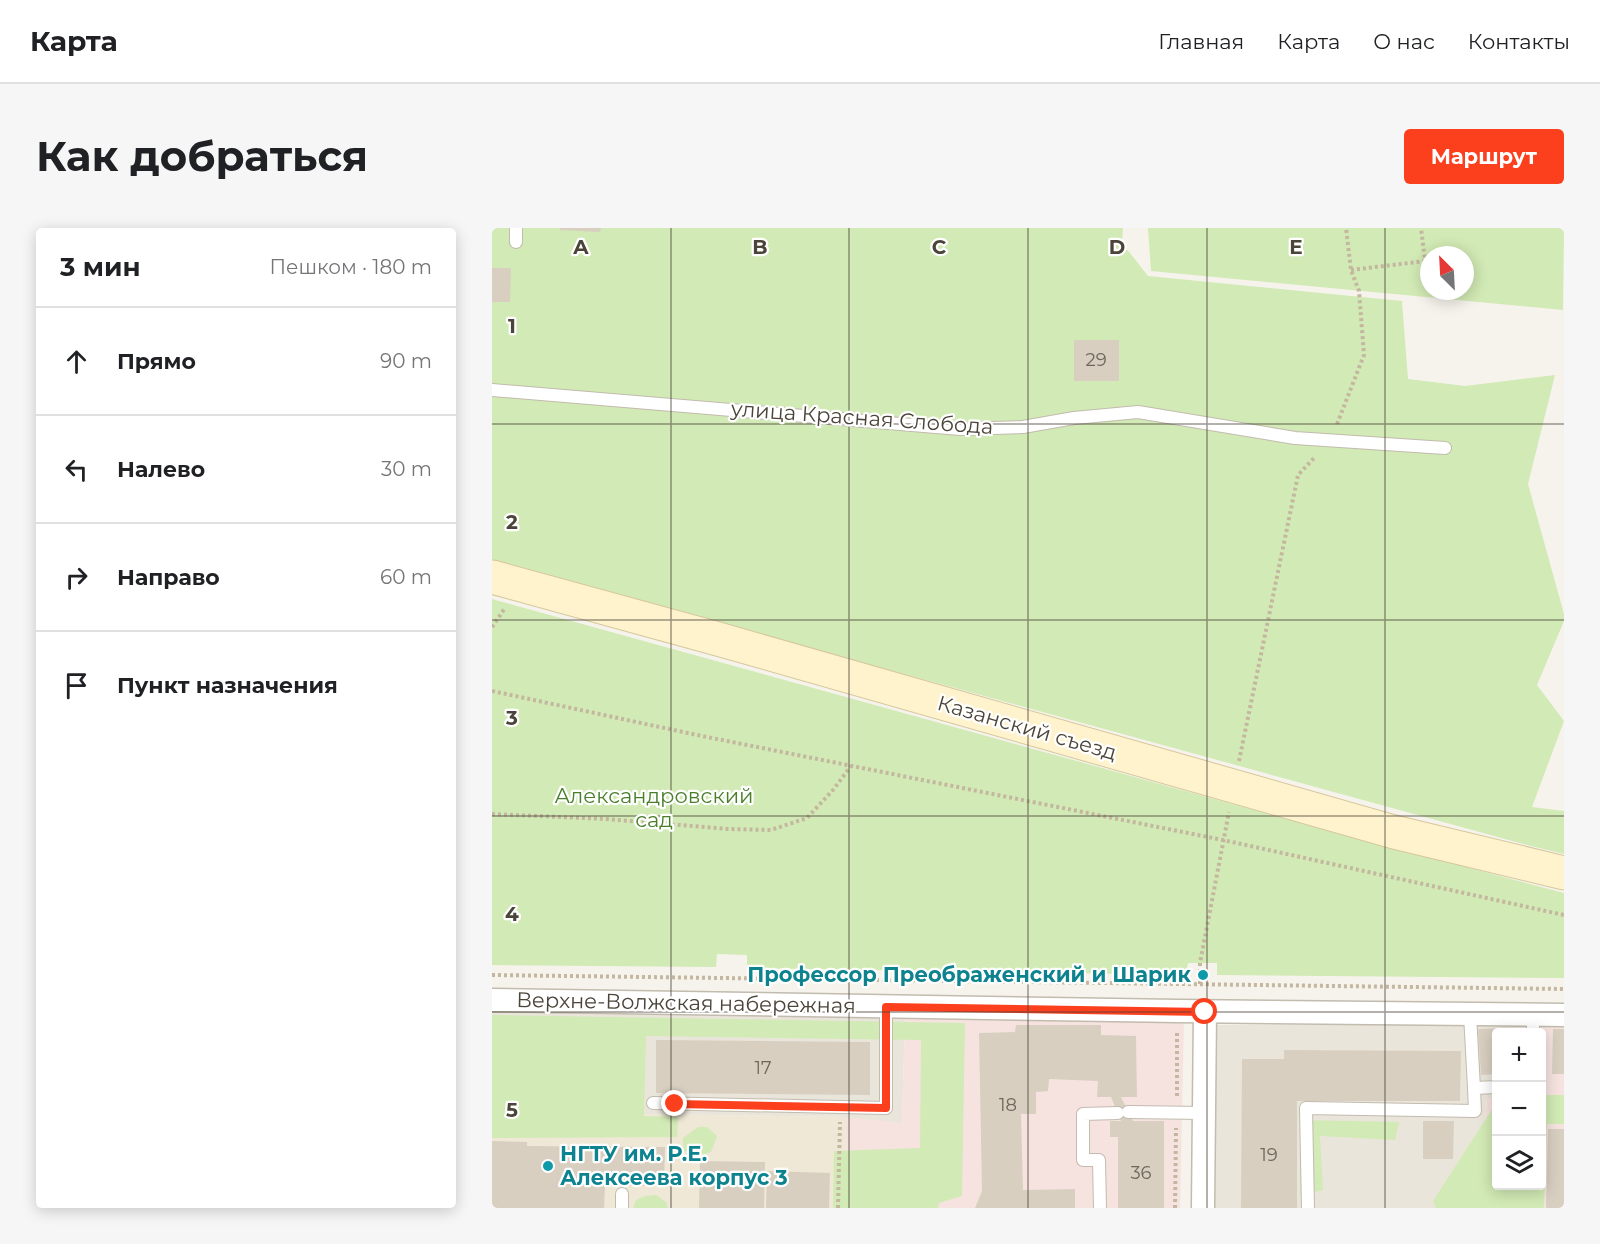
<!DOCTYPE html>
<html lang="ru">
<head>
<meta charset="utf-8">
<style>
  body { margin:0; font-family:Montserrat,sans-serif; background:#f6f6f6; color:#202124 }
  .controls { position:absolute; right:18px; bottom:18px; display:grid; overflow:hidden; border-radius:6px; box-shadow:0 3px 15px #0003 }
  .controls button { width:54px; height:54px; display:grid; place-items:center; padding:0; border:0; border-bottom:2px solid #e0e0e0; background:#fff; color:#202124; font:30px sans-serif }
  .compass { position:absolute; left:928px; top:18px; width:54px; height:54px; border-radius:50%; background:#fff; box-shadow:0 3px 15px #0003; rotate:336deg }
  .stop { position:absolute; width:18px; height:18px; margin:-14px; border:4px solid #fc3f1d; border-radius:50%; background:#fff }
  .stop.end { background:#fc3f1d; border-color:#fff; box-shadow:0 2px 6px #0008 }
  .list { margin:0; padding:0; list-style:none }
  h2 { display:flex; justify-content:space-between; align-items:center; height:78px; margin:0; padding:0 24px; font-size:26px }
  h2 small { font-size:20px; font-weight:400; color:#757577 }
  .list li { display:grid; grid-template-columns:39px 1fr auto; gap:18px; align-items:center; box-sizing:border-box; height:108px; padding:0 24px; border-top:2px solid #e0e0e0 }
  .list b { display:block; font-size:22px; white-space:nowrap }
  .list em { font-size:20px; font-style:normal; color:#757577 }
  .icon { flex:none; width:33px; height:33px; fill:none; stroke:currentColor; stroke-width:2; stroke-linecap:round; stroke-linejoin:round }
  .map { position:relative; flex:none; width:1072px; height:980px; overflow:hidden; border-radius:6px }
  header { display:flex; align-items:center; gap:36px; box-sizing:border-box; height:84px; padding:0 30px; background:#fff; border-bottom:2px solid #e0e0e0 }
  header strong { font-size:28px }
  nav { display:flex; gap:33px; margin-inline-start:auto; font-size:21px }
  .intro { display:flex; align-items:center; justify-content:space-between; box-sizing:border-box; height:144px; padding:0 36px }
  h1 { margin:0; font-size:42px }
  .button { padding:15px 27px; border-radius:6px; background:#fc3f1d; color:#fff; font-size:21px; font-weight:700 }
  main { display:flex; gap:36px; padding:0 36px }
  aside { flex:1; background:#fff; border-radius:6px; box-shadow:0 3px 15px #0003 }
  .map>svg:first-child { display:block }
</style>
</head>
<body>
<header>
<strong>Карта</strong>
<nav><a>Главная</a><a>Карта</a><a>О нас</a><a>Контакты</a></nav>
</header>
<div class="intro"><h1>Как добраться</h1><a class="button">Маршрут</a></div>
<main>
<aside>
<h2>3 мин<small>Пешком · 180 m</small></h2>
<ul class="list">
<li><svg class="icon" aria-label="ahead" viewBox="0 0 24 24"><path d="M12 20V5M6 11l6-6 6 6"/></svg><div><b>Прямо</b></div><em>90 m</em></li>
<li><svg class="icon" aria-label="left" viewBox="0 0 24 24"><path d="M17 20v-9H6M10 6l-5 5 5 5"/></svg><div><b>Налево</b></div><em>30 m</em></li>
<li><svg class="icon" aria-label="right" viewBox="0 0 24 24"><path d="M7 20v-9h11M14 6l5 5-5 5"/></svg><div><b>Направо</b></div><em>60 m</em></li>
<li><svg class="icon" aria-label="arrive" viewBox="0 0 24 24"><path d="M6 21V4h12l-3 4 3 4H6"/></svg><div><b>Пункт назначения</b></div></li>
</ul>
</aside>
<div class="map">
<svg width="1072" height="980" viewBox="0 0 1072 980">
  <rect width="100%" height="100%" fill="#f6f3ec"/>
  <g fill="#eae5da">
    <polygon points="0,783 413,789 410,896 354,889 0,884"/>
    <polygon points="724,797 1052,797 1053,869 1050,869 1050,804 1005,804 1004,870 994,870 987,974 979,980 723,980"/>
  </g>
  <polygon fill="#efe8d6" points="0,884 354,889 353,980 0,980"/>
  <g fill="#f6e3e0">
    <polygon points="413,789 692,793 688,980 353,980 354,889 410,895"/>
    <polygon points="1052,797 1072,797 1072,980 980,980 987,973 994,870 1004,870 1005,958 1050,958 1050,869 1053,868"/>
  </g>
  <g fill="#d2eab5" fill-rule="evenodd">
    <polygon points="0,0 631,0 630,15 656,48 910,73 916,151 973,158 1063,147 1036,256 1072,386 1072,393 1045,457 1072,493 1040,579 1072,583 1072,626 1039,618 0,333"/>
    <path d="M656,0H1072L1071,82L659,43ZM937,27H973V63H937Z"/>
    <polygon points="0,371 816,597 1072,665 1072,750 725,747 725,735 696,735 694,747 255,740 255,727 225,726 224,739 0,737"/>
    <polygon points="0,787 473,795 470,968 447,975 446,980 341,980 342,923 428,920 429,812 154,808 152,888 186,889 185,909 0,910"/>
    <polygon points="1050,867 1072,867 1072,896 1055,896 1052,980 944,980 941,973 1004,875 1005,958 1050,958"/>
    <polygon points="808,892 907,894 903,912 828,908 831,962 808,968"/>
    <path d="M206,899H215L225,908L219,924C208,928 201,929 191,922V910Z"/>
    <polygon points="164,967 174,974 176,980 141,980 144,972 153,968"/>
  </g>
  <g fill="#d8cfc1">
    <polygon points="68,0 109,0 108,4 68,2"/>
    <polygon points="0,40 19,40 18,74 0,74"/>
    <rect x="582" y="112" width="45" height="41"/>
    <polygon points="524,797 609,797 609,807 644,808 645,869 629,869 641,893 672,893 672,980 626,980 626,909 618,909 618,893 629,893 619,869 605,869 606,853 557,851 556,863 544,864 544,886 529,886 531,962 583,961 583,980 483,980 490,963 487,805 523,804"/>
    <polygon points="1016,800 1016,804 1005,804 1005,846 989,847 986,801"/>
    <polygon points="1061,801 1072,801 1072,846 1060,846"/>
    <polygon points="164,812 378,814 378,867 164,865"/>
    <polygon points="792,822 969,823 968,873 805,873 805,980 749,980 750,831 792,831"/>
    <polygon points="931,893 962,893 961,931 931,931"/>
    <polygon points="1056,901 1072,901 1072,980 1054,980"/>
    <polygon points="0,913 35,914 35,918 173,919 172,958 113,958 112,980 0,980"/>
    <polygon points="208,933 273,934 272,980 207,980"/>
    <polygon points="275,943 338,945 337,980 274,980"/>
  </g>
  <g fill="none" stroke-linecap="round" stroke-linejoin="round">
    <defs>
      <g id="service">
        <polyline points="24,14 24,0"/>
        <polyline points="0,162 468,201 531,199 582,190 646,184 803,210 953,220"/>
        <polyline points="978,786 982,860 1005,859"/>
        <polyline points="1041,787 1041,804"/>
        <polyline points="161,875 394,880 394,779"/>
        <polyline points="636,884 713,885"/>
        <polyline points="130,966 130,980"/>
        <polyline points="608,980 607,932 591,932 591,886 626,885"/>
        <polyline points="816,980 814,880 983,883 982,860"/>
      </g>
      <g id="minor">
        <polyline points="0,772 686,783 1072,787"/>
        <polyline points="711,980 713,784"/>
      </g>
      <polyline id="secondary" points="0,349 226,411 902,604 1072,645"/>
    </defs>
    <use href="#service" stroke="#c2bbae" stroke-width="14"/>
    <use href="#minor" stroke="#c2bbae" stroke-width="25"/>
    <use href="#secondary" stroke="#d6c79b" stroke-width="35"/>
    <g stroke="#c4b79f" stroke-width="4" stroke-dasharray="3 3" stroke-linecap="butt">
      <polyline points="859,42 933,33 929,0"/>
      <polyline points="845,196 872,127 867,63 859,42 854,0"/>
      <polyline points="0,399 13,380"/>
      <polyline points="0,463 205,507 731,612 1072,687"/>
      <polyline points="747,533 806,247 823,229"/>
      <polyline points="0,586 114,591 236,601 279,602 315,590 341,562 359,538"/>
      <polyline points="0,747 1072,761"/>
      <polyline points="708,756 708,735 737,584"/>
      <polyline points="685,868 685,804"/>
      <polyline points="346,980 348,894"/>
      <polyline points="683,980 684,900"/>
    </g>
    <use href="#service" stroke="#fff" stroke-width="12"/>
    <use href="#minor" stroke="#fff" stroke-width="22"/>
    <use href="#secondary" stroke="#fff3cd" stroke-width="33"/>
  </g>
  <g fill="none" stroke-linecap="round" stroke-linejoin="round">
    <polyline stroke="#fc3f1d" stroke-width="8" points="183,876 394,880 394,779 713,784"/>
  </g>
  <path fill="none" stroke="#4b4439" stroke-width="1.5" stroke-opacity="0.55" d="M179,0V980M357,0V980M536,0V980M715,0V980M893,0V980M0,196H1072M0,392H1072M0,588H1072M0,784H1072"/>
  <g fill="#0f9aa8" stroke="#fff" stroke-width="2">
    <circle cx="711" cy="747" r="6"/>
    <circle cx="56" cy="938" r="6"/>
  </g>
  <g text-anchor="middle" stroke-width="4.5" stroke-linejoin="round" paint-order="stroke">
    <g font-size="18" fill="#6e675b">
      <text x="604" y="138">29</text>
      <text x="271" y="846">17</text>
      <text x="516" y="883">18</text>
      <text x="777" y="933">19</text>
      <text x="649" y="951">36</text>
    </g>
    <g font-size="21" fill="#4b4439" stroke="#fff">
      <text transform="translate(370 190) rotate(4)" y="7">улица Красная Слобода</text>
      <text transform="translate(535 500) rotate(16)" y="7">Казанский съезд</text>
      <text transform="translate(194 775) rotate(1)" y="7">Верхне-Волжская набережная</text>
    </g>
    <g font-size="21" fill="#4a7f2a" stroke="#fff">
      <text x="162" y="575">Александровский<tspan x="162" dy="24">сад</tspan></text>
    </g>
    <g font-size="21" font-weight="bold" fill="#0d838f" stroke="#fff" text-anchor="end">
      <text x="699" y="754">Профессор Преображенский и Шарик</text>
      <text x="68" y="933" text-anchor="start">НГТУ им. Р.Е.<tspan x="68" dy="24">Алексеева корпус 3</tspan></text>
    </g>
  </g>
  <g font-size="20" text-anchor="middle" font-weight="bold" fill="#4b4439" stroke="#fff" stroke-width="4.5" stroke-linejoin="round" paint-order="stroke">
    <text x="89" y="26">A</text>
    <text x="268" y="26">B</text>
    <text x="447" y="26">C</text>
    <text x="625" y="26">D</text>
    <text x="804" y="26">E</text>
    <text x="20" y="105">1</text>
    <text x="20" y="301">2</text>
    <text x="20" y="497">3</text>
    <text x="20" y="693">4</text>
    <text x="20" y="889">5</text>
  </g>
</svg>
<div class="controls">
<button>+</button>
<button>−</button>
<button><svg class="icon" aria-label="layers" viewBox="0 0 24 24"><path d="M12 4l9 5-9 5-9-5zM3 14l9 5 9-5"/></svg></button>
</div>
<svg class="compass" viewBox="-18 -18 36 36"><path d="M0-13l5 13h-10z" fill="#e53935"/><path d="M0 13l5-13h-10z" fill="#757577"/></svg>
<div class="stop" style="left:713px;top:784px"></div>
<div class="stop end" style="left:183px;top:876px"></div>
</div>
</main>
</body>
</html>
